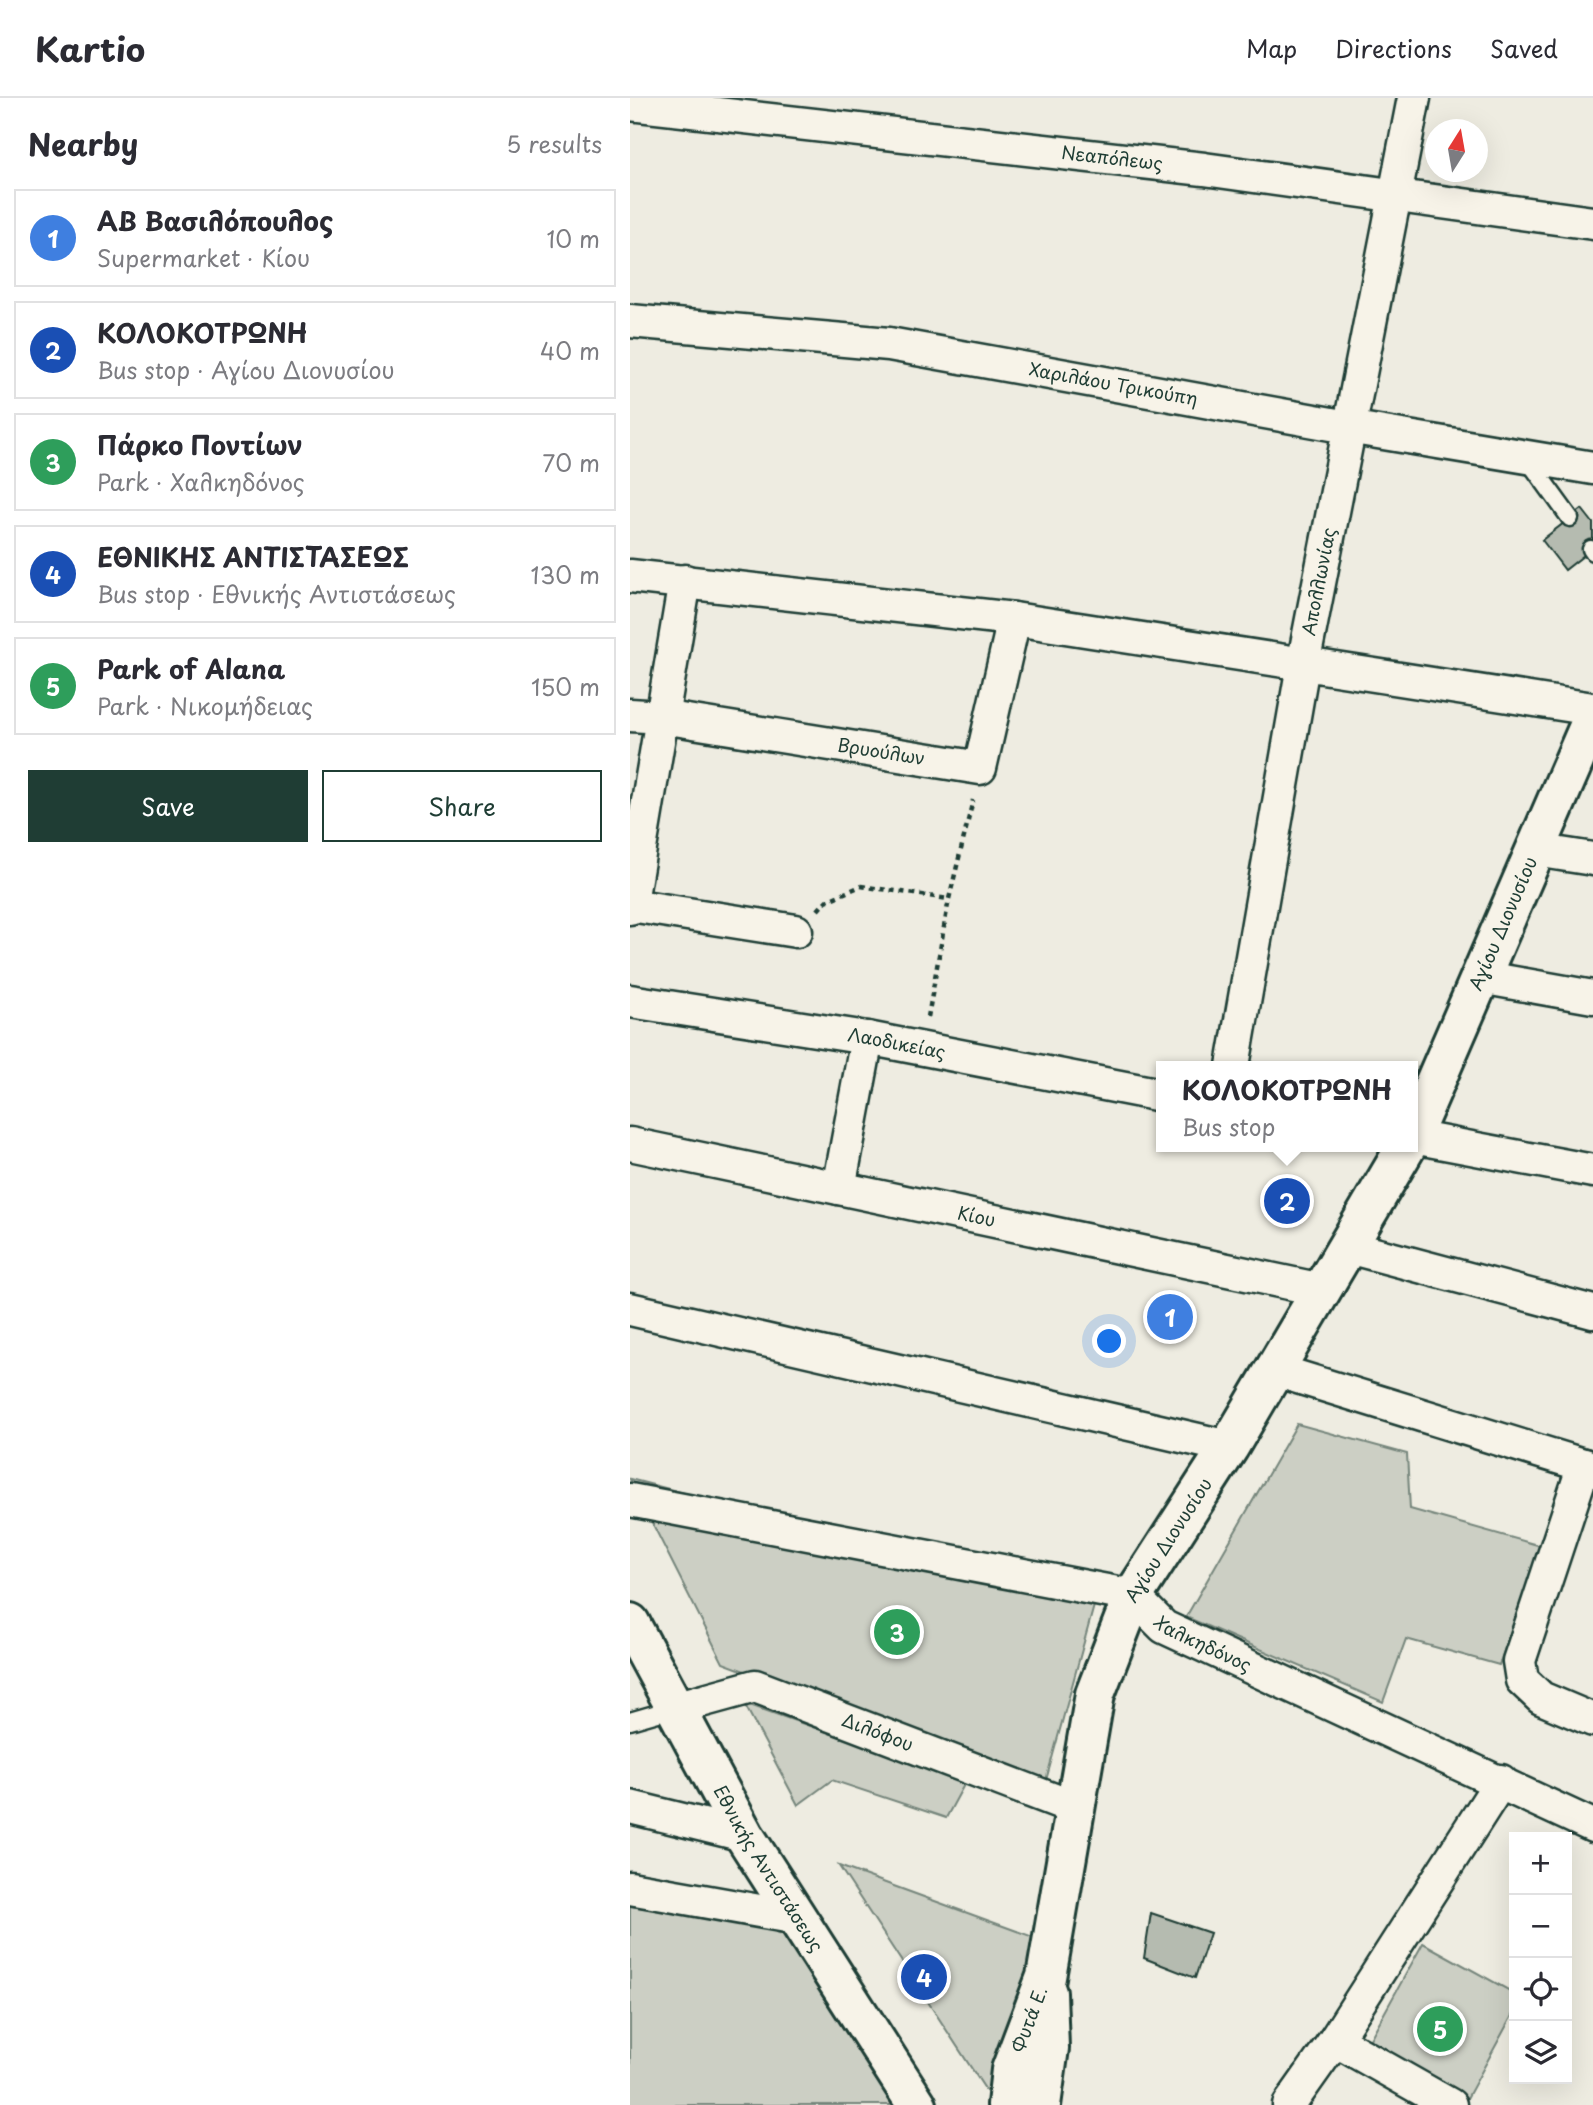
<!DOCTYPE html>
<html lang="en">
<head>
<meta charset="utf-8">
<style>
  body { margin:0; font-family:"Playpen Sans",sans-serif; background:#f2f2f3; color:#2b2b33 }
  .controls { position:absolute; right:21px; bottom:21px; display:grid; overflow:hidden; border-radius:0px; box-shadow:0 7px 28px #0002 }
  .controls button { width:63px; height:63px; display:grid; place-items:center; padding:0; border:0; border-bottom:2px solid #e1e1e2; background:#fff; color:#2b2b33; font:35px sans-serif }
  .compass { position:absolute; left:795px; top:21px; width:63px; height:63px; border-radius:50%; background:#fff; box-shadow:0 7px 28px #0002; rotate:11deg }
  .you { position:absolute; left:480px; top:1244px; width:24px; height:24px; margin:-18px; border:5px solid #fff; border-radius:50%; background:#1a73e8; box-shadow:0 0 0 10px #1a73e833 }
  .badge { display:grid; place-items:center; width:46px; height:46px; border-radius:50%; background:#1f3d34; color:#fff; font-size:23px; font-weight:700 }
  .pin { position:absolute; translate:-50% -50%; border:4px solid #fff; box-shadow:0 2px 7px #0006 }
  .popup { position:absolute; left:526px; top:963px; width:262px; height:91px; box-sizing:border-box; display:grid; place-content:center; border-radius:0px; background:#fff; filter:drop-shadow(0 2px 5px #0005); font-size:23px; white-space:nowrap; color:#7c7c81 }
  .popup b { font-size:26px; color:#2b2b33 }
  .popup::after { content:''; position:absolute; left:50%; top:100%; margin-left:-14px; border:14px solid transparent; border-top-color:#fff }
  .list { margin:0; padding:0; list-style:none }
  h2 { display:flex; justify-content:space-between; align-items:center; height:91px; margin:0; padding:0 28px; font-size:30px }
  h2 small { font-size:23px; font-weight:400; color:#7c7c81 }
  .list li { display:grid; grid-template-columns:46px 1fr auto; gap:21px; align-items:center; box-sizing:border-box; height:98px; margin:0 14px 14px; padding:0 14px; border:2px solid #e1e1e2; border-radius:0px }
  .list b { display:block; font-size:26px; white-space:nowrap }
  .list p { margin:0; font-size:23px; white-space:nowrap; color:#7c7c81 }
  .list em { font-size:23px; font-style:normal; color:#7c7c81 }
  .actions { display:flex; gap:14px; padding:21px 28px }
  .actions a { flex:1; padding:16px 0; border:2px solid #1f3d34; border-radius:0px; text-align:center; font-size:24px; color:#1f3d34 }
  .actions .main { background:#1f3d34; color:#fff }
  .icon { flex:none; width:38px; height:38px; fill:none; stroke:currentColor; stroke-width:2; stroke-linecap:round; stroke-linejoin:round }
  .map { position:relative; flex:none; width:963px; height:2007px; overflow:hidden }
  header { display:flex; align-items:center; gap:42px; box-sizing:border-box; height:98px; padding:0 35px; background:#fff; border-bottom:2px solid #e1e1e2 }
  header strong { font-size:33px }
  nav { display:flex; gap:38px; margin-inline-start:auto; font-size:24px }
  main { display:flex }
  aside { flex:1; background:#fff }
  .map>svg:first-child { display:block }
</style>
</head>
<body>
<header>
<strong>Kartio</strong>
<nav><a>Map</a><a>Directions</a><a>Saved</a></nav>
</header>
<main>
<aside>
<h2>Nearby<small>5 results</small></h2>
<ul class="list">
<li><span class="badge" style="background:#3f7fe0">1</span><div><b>ΑΒ Βασιλόπουλος</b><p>Supermarket · Κίου</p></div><em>10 m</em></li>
<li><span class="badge" style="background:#1a4fb4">2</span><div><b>ΚΟΛΟΚΟΤΡΩΝΗ</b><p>Bus stop · Αγίου Διονυσίου</p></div><em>40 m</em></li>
<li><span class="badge" style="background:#2e9e5b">3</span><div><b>Πάρκο Ποντίων</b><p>Park · Χαλκηδόνος</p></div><em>70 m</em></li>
<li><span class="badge" style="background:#1a4fb4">4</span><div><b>ΕΘΝΙΚΗΣ ΑΝΤΙΣΤΑΣΕΩΣ</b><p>Bus stop · Εθνικής Αντιστάσεως</p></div><em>130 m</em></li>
<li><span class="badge" style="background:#2e9e5b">5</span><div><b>Park of Alana</b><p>Park · Νικομήδειας</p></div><em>150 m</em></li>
</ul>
<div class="actions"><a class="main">Save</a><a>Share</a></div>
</aside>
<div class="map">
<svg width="963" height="2007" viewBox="0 0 963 2007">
  <rect width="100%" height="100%" fill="#eeece1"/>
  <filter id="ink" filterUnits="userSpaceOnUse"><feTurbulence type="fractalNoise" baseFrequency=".0143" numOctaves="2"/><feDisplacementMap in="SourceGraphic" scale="14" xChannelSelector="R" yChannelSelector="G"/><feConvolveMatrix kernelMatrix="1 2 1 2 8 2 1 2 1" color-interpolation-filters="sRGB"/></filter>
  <g filter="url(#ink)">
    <g fill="#cccfc4" stroke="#76867c" stroke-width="2">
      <polygon points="667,1326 777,1356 780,1411 911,1448 869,1567 776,1541 753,1604 556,1519"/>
      <polygon points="0,1381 256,1447 465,1504 415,1686 93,1565"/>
      <polygon points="114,1605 336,1683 316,1720 202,1682 168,1707"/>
      <polygon points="209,1768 406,1840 361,2000"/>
      <polygon points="0,1808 118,1823 165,1841 277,2007 0,2007"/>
      <polygon points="793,1845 884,1895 884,1914 835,2004 735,1950"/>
    </g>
    <g fill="#b5bbb0" stroke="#1f3d34" stroke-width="2">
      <polygon points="952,411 963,425 963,450 935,472 912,442"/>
      <polygon points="521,1815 580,1835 565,1880 514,1860"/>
    </g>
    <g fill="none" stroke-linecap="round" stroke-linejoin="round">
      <defs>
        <g id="lane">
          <polyline points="898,362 940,420"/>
          <polyline points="961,451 963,454"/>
          <polyline points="0,1623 45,1610"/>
        </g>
        <g id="street">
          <path id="s1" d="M0,6L574,71L963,125"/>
          <path id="s2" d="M0,223L259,246L718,329L963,370"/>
          <polyline points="0,478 384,521 963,611"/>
          <path id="s3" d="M0,617L32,619L350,670L384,521"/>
          <polyline points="905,752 963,761"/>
          <polyline points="0,807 166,833"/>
          <polyline points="0,810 55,483"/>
          <polyline points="850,879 963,899"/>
          <path id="s4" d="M0,903L237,940L531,997"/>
          <path id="s5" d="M603,968L673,567L784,0"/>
          <polyline points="783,1039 963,1073"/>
          <path id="s6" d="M0,1046L692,1192"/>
          <polyline points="209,1090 237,940"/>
          <polyline points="718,1149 963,1214"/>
          <polyline points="0,1211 599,1349"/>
          <polyline points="645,1272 963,1370"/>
          <polyline points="954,1367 889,1563 892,1582 911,1600 963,1622"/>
          <path id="s7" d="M0,1402L503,1498L534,1529L963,1728"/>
          <path id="s8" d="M45,1610L125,1588L445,1710"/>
          <polyline points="0,1709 114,1737"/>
          <polyline points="0,1790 168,1820"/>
          <polyline points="705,1942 820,2007"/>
          <polyline points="659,2007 705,1942 871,1683"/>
        </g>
        <g id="secondary">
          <path id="s9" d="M783,1035L963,619"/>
          <path id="s10" d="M0,1525L114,1737L287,2007"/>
          <path id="s11" d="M377,2007L381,1972L416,1879L465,1596L503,1498L599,1349L776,1049"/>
          <polyline points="411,2007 419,1950 417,1895"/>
        </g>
      </defs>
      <use href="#lane" stroke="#1f3d34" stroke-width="21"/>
      <use href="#street" stroke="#1f3d34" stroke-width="37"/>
      <use href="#secondary" stroke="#1f3d34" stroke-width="44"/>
      <g stroke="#1f3d34" stroke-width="4.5" stroke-dasharray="5 5" stroke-linecap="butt">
        <polyline points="188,812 196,803 231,788 319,801"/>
        <polyline points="298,919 319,801 343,702"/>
      </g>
      <use href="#lane" stroke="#f7f3e8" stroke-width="16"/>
      <use href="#street" stroke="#f7f3e8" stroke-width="32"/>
      <use href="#secondary" stroke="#f7f3e8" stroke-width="38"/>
    </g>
  </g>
  <g text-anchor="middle" stroke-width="7" stroke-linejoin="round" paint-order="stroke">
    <g font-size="18" fill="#1f3d34" stroke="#f7f3e8">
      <text dy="6" stroke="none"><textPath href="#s1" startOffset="485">Νεαπόλεως</textPath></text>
      <text dy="6" stroke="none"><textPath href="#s2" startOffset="488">Χαριλάου Τρικούπη</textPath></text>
      <text dy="6" stroke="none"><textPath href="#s5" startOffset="492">Απολλωνίας</textPath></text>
      <text dy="6" stroke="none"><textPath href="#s3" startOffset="254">Βρυούλων</textPath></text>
      <text dy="6" stroke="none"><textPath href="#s9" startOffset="228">Αγίου Διονυσίου</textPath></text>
      <text dy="6" stroke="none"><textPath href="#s4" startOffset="270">Λαοδικείας</textPath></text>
      <text dy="6" stroke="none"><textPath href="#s6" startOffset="354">Κίου</textPath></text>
      <text dy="6" stroke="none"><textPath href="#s11" startOffset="593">Αγίου Διονυσίου</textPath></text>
      <text dy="6" stroke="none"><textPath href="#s7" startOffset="598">Χαλκηδόνος</textPath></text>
      <text dy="6" stroke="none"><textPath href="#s8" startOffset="214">Διλόφου</textPath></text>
      <text dy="6" stroke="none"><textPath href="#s10" startOffset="282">Εθνικής Αντιστάσεως</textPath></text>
      <text dy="6" stroke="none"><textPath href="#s11" startOffset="89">Φυτά Ε.</textPath></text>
    </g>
  </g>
</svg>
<div class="controls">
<button>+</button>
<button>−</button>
<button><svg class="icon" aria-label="locate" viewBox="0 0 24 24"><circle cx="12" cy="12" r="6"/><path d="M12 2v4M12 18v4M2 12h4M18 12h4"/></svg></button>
<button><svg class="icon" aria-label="layers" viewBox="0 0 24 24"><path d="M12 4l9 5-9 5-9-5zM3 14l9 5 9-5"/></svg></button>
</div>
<svg class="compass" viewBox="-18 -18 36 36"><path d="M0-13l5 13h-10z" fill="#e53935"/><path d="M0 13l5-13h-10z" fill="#7c7c81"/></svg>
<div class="you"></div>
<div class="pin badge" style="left:540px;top:1219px;background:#3f7fe0">1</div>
<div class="pin badge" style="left:657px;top:1103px;background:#1a4fb4">2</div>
<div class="popup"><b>ΚΟΛΟΚΟΤΡΩΝΗ</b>Bus stop</div>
<div class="pin badge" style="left:267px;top:1534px;background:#2e9e5b">3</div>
<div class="pin badge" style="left:294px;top:1879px;background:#1a4fb4">4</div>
<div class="pin badge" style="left:810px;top:1931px;background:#2e9e5b">5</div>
</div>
</main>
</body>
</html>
